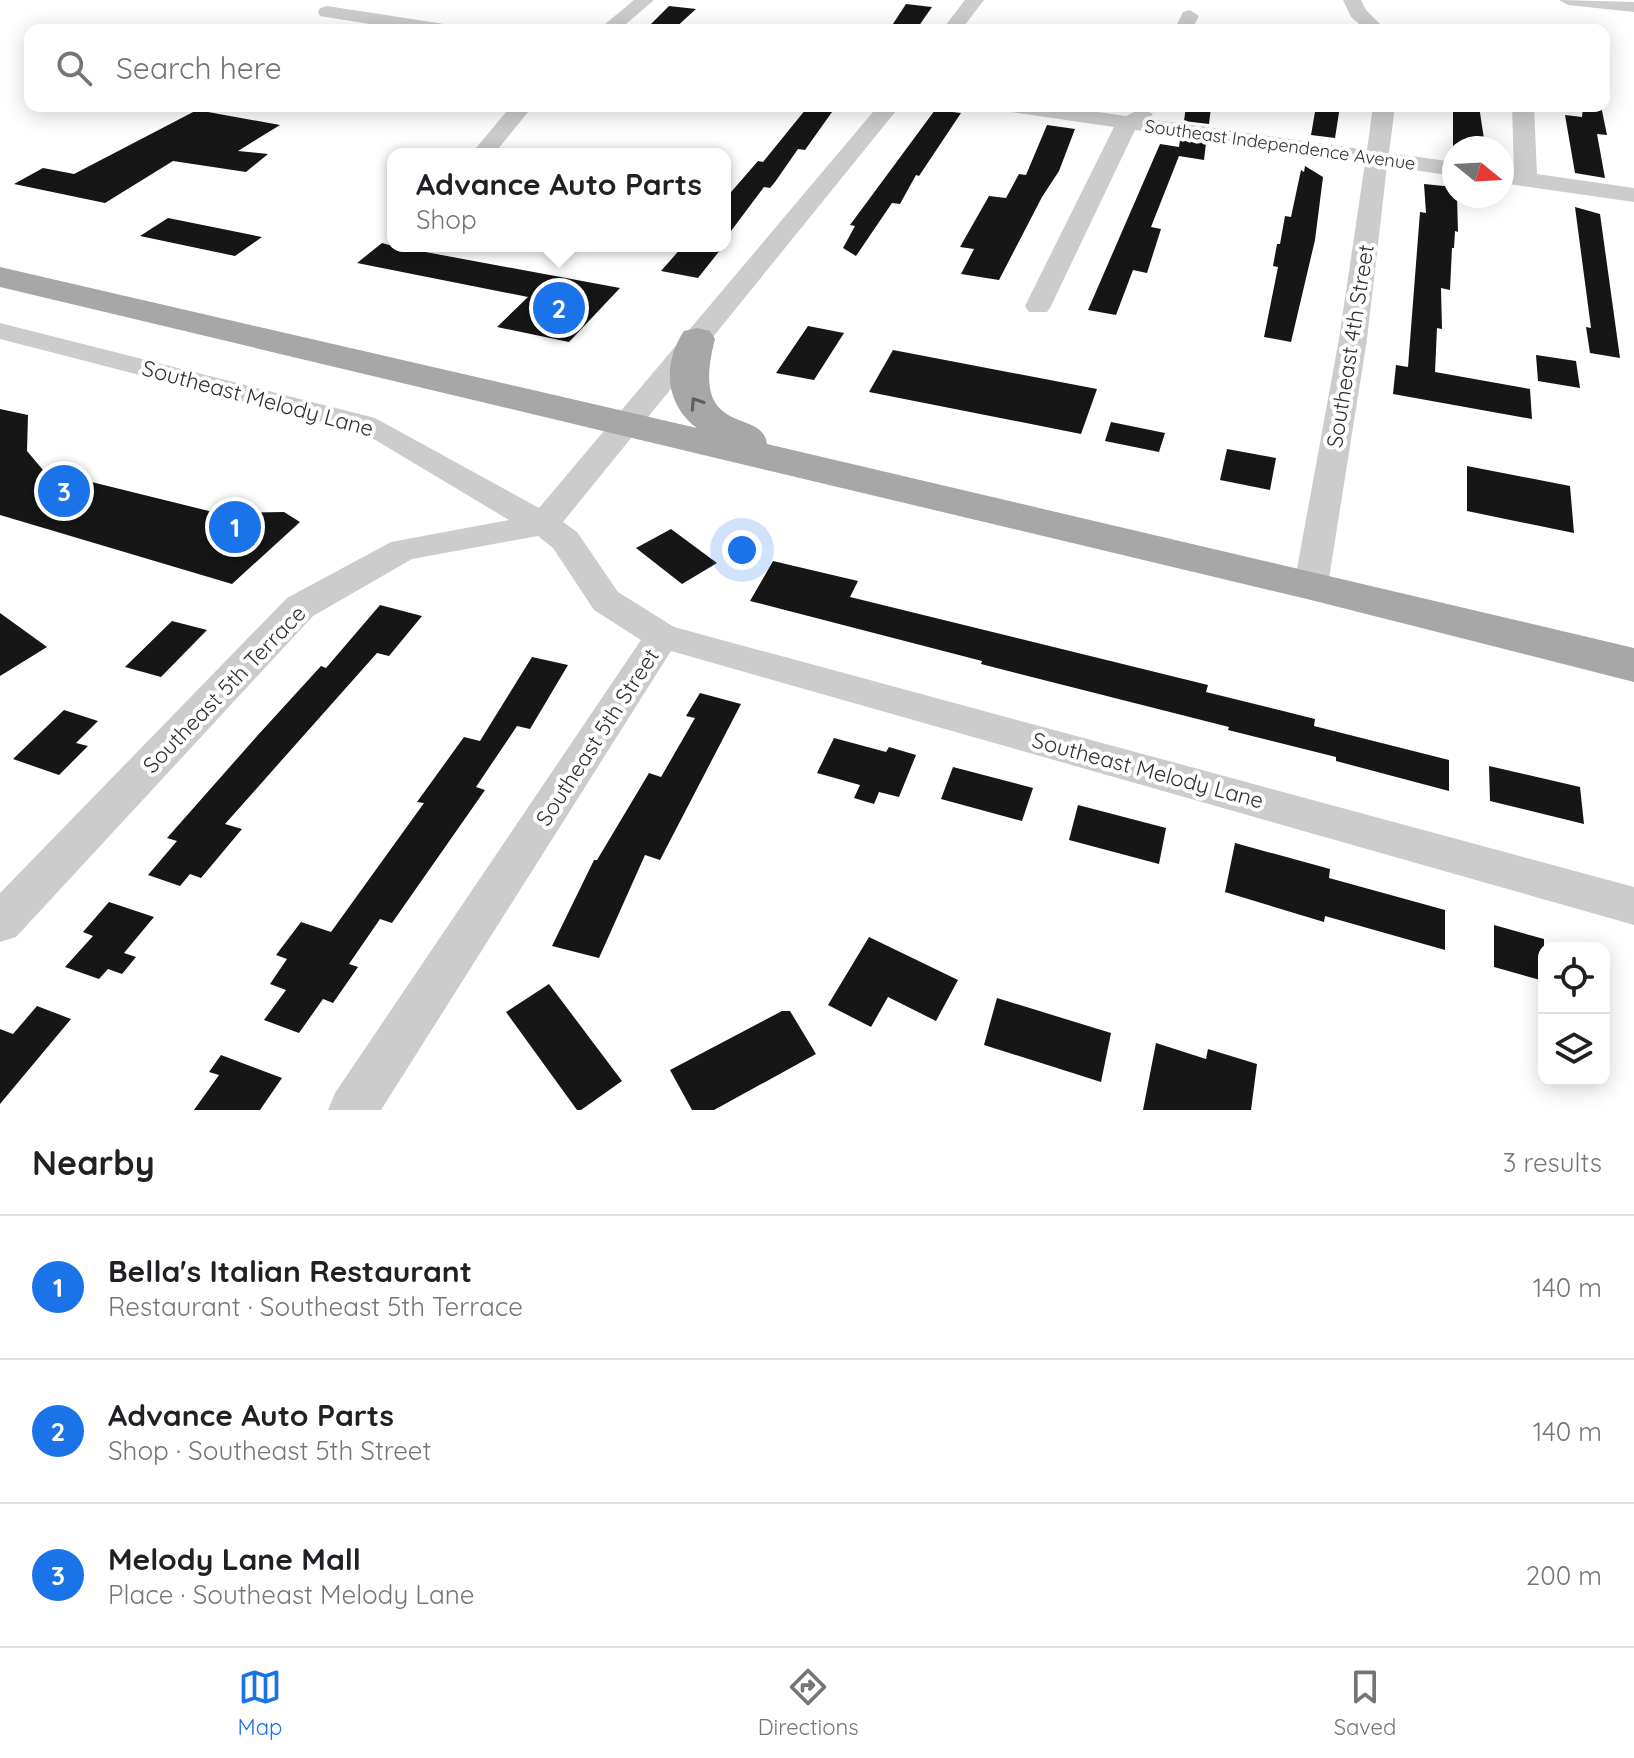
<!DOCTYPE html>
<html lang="en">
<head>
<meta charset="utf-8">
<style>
  body { margin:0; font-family:Quicksand,sans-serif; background:#f6f6f6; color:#202124 }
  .controls { position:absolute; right:24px; bottom:24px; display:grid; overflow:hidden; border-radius:16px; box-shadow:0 4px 20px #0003 }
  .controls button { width:72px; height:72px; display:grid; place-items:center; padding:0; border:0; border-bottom:2px solid #e0e0e0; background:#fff; color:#202124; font:40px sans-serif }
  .compass { position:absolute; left:1442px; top:136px; width:72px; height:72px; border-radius:50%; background:#fff; box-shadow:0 4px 20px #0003; rotate:108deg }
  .you { position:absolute; left:742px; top:550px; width:28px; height:28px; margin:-20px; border:6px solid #fff; border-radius:50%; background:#1a73e8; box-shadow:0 0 0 12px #1a73e833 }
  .badge { display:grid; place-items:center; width:52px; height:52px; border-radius:50%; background:#1a73e8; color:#fff; font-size:26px; font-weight:700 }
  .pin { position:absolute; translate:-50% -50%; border:4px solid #fff; box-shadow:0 2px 8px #0006 }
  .popup { position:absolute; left:387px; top:148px; width:344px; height:104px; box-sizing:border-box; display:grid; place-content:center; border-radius:16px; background:#fff; filter:drop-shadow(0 2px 6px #0005); font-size:26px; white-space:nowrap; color:#757577 }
  .popup b { font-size:30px; color:#202124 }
  .popup::after { content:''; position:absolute; left:50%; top:100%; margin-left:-16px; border:16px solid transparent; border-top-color:#fff }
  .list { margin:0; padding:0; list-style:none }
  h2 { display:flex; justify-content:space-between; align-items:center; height:104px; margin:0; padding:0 32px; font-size:34px }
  h2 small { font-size:26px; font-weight:400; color:#757577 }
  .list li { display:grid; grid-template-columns:52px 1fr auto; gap:24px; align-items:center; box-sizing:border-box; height:144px; padding:0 32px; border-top:2px solid #e0e0e0 }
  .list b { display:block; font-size:30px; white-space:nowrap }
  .list p { margin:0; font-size:26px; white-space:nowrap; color:#757577 }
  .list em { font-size:26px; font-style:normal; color:#757577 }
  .icon { flex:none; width:44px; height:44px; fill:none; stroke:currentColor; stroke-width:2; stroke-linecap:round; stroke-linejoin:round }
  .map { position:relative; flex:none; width:1634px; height:1110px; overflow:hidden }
  .search { position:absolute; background:#fff; box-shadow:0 4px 20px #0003; left:24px; right:24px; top:24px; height:88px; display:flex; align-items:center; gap:20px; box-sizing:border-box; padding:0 28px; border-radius:16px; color:#757577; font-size:30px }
  .sheet { height:536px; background:#fff }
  nav { display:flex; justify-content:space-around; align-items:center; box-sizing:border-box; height:112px; border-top:2px solid #e0e0e0; background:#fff; font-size:22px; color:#757577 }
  nav a { display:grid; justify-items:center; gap:4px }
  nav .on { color:#1a73e8 }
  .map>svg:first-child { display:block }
</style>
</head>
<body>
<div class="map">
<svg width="1634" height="1110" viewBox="0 0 1634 1110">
  <rect width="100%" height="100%" fill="#fff"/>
  <g fill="#161616">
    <polygon points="906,4 932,7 916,30 889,30"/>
    <polygon points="669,6 696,9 673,30 645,30"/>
    <polygon points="1186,106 1211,107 1209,124 1184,121"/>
    <polygon points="1316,106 1340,106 1335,138 1311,135"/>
    <polygon points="1453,106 1479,106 1484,139 1482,139 1482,148 1453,148"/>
    <polygon points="1583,106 1601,106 1607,135 1597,134 1605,178 1575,173 1565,115 1582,117"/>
    <polygon points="806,109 832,112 805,150 798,149 775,182 770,188 764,187 725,239 725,199 758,161 763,162"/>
    <polygon points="197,110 280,125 238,151 268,154 246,172 173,161 105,203 14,184 43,168 74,174"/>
    <polygon points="935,110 961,113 919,176 916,175 900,204 892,203 856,256 843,248 855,226 850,225"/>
    <polygon points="1047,125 1075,129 1059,171 1042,197 999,280 961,274 974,249 960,247 989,196 1006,198 1019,174 1026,175"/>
    <polygon points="1180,140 1206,143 1204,160 1179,156 1151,227 1161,229 1147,273 1133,270 1116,315 1088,310 1160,144 1179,147"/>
    <polygon points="1305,166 1323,177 1315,240 1291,342 1264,337 1278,267 1273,266 1277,244 1280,244 1285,216 1291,217 1301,170 1304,172"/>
    <polygon points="1424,184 1454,187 1454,196 1457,196 1458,232 1455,231 1454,248 1452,248 1450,290 1441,288 1442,329 1437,328 1435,372 1530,389 1532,419 1393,394 1396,365 1408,367 1420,212 1426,213"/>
    <polygon points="1575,207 1600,214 1620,358 1590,353 1586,327 1591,328"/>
    <polygon points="168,218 262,237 235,256 140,236"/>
    <polygon points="382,243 393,246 620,288 569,342 497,327 528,297 357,263"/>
    <polygon points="683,246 703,246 721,249 698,278 661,271"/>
    <polygon points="808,326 844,333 814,380 776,373"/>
    <polygon points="893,350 1097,389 1081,434 869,392"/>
    <polygon points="1536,355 1576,361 1580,388 1538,381"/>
    <polygon points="0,409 28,415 27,451 43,470 217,513 284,512 300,522 232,584 0,515"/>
    <polygon points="1111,422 1165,433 1159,452 1105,441"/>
    <polygon points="1227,449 1276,458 1270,490 1220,480"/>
    <polygon points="1467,466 1570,486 1574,533 1467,511"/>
    <polygon points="671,529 717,563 682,584 636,548"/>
    <polygon points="773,561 858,581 850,597 1208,685 1206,692 1315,719 1314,726 1449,760 1449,791 1336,761 1336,757 1228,730 1229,727 981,664 982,661 750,601"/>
    <polygon points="380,605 422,616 389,656 377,653 225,824 242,829 201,878 190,874 180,886 148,875 177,841 167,838 258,735 321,666 326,668"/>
    <polygon points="0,613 47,647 0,676"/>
    <polygon points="172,621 207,630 161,677 125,667"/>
    <polygon points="532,657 568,665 530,729 517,726 476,787 485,790 392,923 380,919 349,964 358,967 333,1003 323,999 299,1033 264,1020 286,990 270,984 287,959 276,955 301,922 331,932 424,803 417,802 464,737 480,741"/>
    <polygon points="700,693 741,704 660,860 645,855 599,958 552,946 594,860 597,860 649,773 661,777 695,718 686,716"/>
    <polygon points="64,710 98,721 76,743 88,746 59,775 13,759"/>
    <polygon points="834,738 886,752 889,747 916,755 899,797 879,792 874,804 854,798 860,785 817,773"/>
    <polygon points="1489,766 1580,787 1584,824 1490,801"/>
    <polygon points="953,767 1033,788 1022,821 941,799"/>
    <polygon points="1078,805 1166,828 1159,864 1069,840"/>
    <polygon points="1235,843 1330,869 1329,878 1445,910 1445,950 1325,916 1324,922 1225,892"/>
    <polygon points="109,902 154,917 124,953 136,957 122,974 108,969 99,979 65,967 93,936 83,932"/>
    <polygon points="1494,925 1544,939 1544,981 1494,967"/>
    <polygon points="869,937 958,980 936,1021 888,997 871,1027 828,1005"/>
    <polygon points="549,984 622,1081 581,1110 577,1110 506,1012"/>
    <polygon points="997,998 1111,1033 1101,1082 984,1045"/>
    <polygon points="37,1006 71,1019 0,1104 0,1029 13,1034"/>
    <polygon points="782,1011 790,1011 816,1054 714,1110 692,1110 670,1070"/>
    <polygon points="1156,1043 1206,1059 1208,1049 1257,1064 1251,1110 1143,1110"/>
    <polygon points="221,1055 282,1078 260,1110 194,1110 219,1075 209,1072"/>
  </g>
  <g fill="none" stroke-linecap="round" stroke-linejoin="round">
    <g fill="#ccc" fill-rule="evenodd">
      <polygon points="634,0 654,0 619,30 598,30"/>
      <polygon points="965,0 984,0 961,30 942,30"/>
      <polygon points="1343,0 1361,0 1366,10 1386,30 1366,30 1351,17"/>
      <polygon points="1559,0 1634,2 1634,12 1568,5"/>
      <polygon points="327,6 444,24 453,30 407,30 320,16 318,12 320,8"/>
      <polygon points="1190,10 1199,16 1192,30 1174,30 1183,12"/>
      <polygon points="511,106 533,106 494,154 471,154"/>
      <polygon points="878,106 900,106 563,522 577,532 618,592 674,627 1634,887 1634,925 671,651 381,1110 328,1110 335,1093 641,640 594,610 553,548 538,536 412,559 313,616 16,937 0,942 0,893 287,598 391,542 509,520 372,438 353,430 0,339 0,323 375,418 539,508"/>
      <polygon points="1000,106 1056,106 1126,116 1142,108 1153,114 1149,119 1367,150 1373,106 1395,106 1389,153 1454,162 1454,176 1387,166 1367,339 1328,585 1323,593 1311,597 1299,593 1294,585 1339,339 1365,163 1135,130 1051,306 1047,312 1029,312 1025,306 1114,127 1011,112"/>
      <polygon points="1512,106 1534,106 1537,174 1634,188 1634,202 1502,183 1502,169 1514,171"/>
    </g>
    <path fill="#a7a7a7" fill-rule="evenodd" d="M0,267L697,428C665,404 662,364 684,331L697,328L710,331L715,339C688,441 763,406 767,444L1634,648V682L1311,600L0,287Z"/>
  </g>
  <defs><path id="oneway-chevron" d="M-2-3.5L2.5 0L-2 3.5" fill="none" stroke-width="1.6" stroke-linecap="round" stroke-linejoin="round" transform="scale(2)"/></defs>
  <use stroke="#5f5f5f" href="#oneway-chevron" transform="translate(696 403) rotate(-123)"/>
  <g text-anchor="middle" stroke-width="8" stroke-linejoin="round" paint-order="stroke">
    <g font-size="18" fill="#2f2f2f" stroke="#fff">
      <text transform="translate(1280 145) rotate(8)" y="6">Southeast Independence Avenue</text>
    </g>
    <g font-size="22" fill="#2f2f2f" stroke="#fff">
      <text transform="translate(1350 346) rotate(-81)" y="8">Southeast 4th Street</text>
      <text transform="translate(258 398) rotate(15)" y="8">Southeast Melody Lane</text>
      <text transform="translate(224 689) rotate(-46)" y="8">Southeast 5th Terrace</text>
      <text transform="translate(597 737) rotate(-57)" y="8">Southeast 5th Street</text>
      <text transform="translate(1148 770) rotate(15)" y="8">Southeast Melody Lane</text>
    </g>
  </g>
</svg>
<div class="controls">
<button><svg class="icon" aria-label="locate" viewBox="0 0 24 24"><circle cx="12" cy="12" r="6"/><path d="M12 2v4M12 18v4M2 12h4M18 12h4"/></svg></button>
<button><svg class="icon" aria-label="layers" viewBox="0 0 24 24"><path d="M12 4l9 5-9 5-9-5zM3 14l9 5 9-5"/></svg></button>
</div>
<svg class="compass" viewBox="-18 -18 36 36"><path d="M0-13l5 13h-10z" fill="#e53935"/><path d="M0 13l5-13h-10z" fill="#757577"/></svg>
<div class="you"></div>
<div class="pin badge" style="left:235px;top:527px">1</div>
<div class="pin badge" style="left:559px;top:308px">2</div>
<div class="popup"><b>Advance Auto Parts</b>Shop</div>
<div class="pin badge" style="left:64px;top:491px">3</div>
<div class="search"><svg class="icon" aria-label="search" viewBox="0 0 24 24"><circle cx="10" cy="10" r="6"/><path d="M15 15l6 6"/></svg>Search here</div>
</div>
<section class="sheet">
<h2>Nearby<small>3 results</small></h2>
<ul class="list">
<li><span class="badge">1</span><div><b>Bella's Italian Restaurant</b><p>Restaurant · Southeast 5th Terrace</p></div><em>140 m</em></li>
<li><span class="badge">2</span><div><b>Advance Auto Parts</b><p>Shop · Southeast 5th Street</p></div><em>140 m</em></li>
<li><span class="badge">3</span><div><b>Melody Lane Mall</b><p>Place · Southeast Melody Lane</p></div><em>200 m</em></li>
</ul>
</section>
<nav>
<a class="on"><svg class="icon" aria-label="map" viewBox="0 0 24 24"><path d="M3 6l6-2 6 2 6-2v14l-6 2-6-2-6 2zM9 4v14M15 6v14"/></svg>Map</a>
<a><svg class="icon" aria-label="directions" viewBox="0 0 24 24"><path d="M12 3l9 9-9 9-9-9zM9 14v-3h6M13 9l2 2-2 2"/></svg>Directions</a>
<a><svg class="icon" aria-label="saved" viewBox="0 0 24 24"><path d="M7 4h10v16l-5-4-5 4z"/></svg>Saved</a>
</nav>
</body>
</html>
